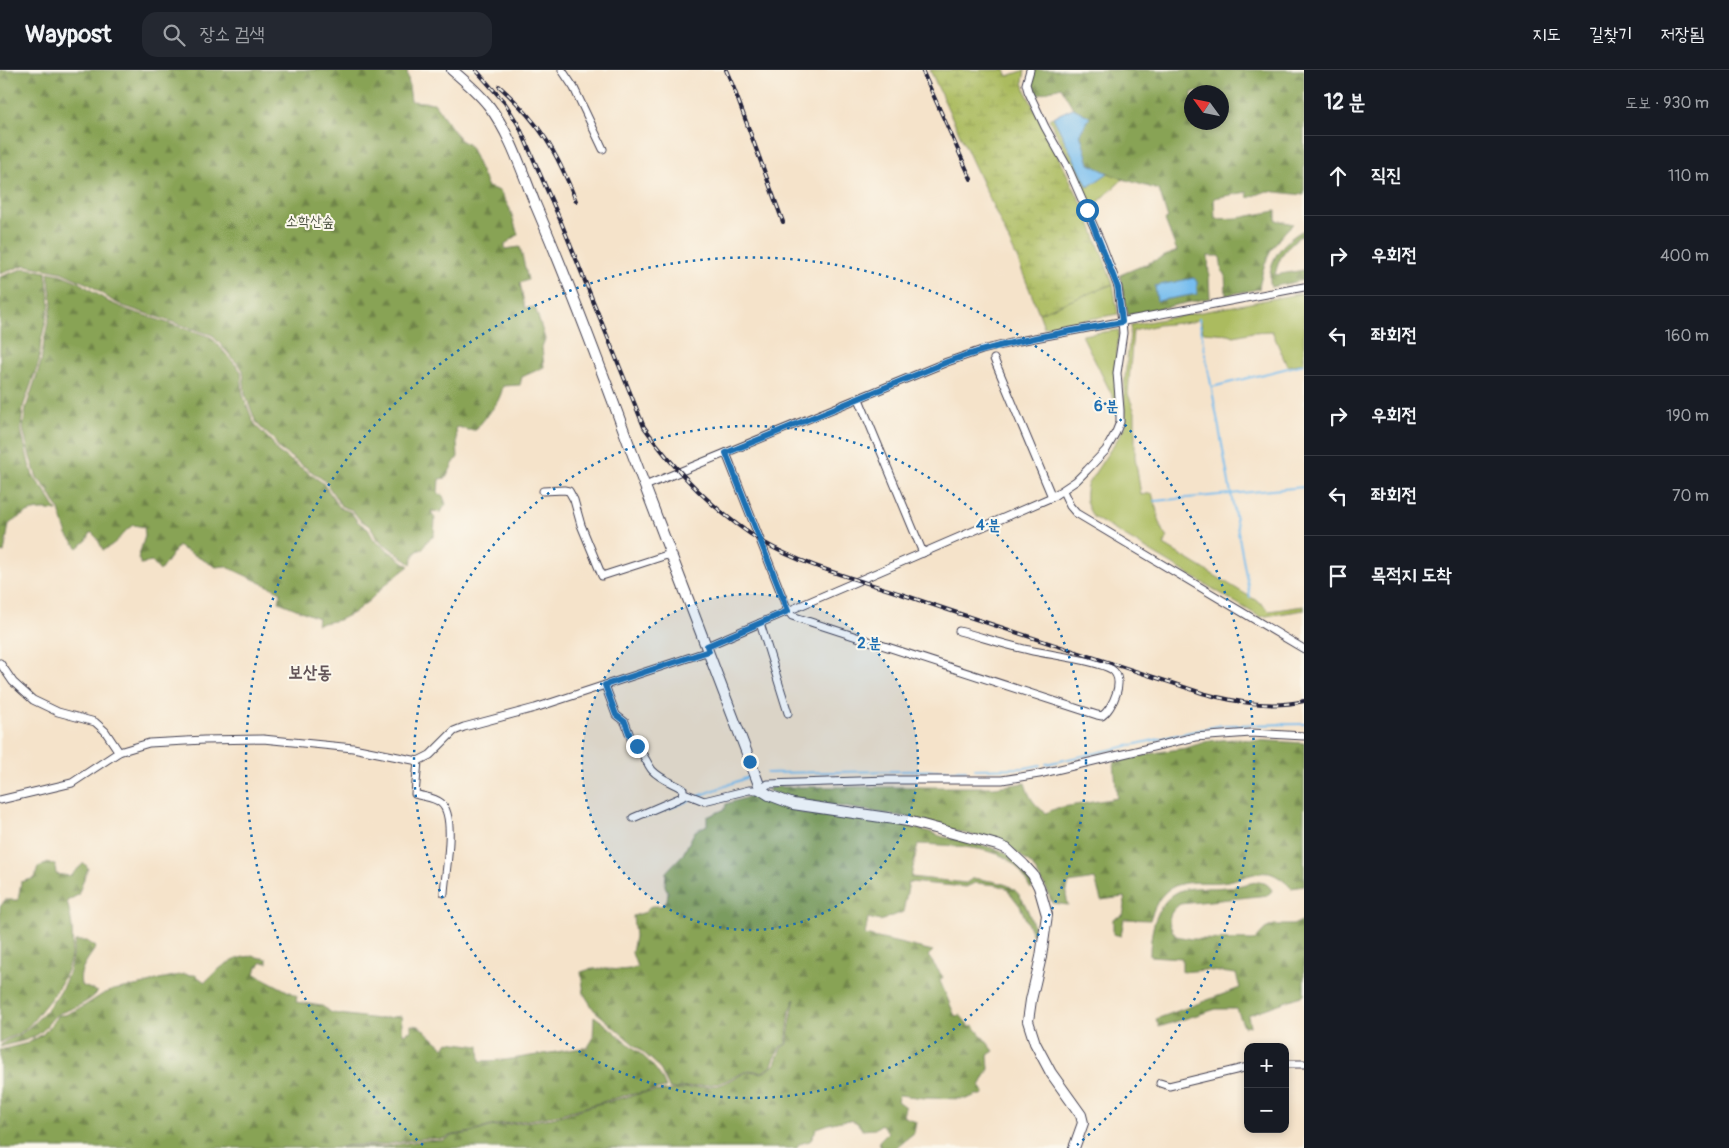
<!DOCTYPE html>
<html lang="ko">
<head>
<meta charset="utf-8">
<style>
  body { margin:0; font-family:Pangolin,"Poor Story",sans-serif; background:#242831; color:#f1f3f6 }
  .controls { position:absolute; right:15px; bottom:15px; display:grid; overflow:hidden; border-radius:10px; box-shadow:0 2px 8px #0003 }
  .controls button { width:45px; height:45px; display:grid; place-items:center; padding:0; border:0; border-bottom:1px solid #363941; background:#171b24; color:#f1f3f6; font:25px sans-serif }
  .compass { position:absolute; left:1184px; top:15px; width:45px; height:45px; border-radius:50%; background:#171b24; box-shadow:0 2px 8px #0003; rotate:303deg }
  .stop { position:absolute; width:15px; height:15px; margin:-11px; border:4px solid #1f6fb2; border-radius:50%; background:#fff }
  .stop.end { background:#1f6fb2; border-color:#fff; box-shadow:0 1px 5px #0008 }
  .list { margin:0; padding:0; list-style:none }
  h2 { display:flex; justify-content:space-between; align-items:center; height:65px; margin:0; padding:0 20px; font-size:21px }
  h2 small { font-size:16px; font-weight:400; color:#9ea1a6 }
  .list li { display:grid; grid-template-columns:32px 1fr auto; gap:15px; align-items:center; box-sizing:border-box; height:80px; padding:0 20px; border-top:1px solid #363941 }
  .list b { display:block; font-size:19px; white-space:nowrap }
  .list em { font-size:16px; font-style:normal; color:#9ea1a6 }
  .icon { flex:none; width:28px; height:28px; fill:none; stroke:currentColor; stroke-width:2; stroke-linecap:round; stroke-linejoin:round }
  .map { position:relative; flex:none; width:1304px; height:1078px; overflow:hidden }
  header { display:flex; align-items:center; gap:30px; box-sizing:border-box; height:70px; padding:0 25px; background:#171b24; border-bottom:1px solid #363941 }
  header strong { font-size:24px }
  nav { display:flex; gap:28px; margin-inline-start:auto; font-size:18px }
  .search { width:350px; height:45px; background:#242831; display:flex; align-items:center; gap:12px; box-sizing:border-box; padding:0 18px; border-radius:15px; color:#9ea1a6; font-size:19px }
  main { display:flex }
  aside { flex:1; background:#171b24 }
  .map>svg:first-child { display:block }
</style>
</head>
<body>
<header>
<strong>Waypost</strong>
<div class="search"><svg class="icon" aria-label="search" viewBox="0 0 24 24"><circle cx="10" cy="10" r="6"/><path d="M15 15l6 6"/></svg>장소 검색</div>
<nav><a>지도</a><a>길찾기</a><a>저장됨</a></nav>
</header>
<main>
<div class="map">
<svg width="1304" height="1078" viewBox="0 0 1304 1078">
  <defs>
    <pattern id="forest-firs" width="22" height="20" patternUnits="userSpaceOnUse" patternTransform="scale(1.25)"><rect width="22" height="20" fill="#88a355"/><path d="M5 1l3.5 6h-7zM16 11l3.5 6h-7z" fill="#6f8448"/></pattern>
    <pattern id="wetland-marsh" width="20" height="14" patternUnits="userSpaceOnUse" patternTransform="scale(1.25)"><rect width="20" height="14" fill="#abbb5e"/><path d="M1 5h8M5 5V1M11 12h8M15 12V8" fill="none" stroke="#93a053"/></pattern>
  </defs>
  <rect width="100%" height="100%" fill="#fbf7ec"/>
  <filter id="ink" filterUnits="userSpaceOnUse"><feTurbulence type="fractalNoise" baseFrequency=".02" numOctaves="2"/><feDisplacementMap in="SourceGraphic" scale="10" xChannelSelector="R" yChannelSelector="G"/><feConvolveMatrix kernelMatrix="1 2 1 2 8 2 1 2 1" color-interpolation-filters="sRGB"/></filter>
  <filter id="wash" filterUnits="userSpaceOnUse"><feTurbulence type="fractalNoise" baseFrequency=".0096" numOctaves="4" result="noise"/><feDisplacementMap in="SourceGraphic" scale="20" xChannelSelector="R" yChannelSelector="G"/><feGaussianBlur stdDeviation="1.12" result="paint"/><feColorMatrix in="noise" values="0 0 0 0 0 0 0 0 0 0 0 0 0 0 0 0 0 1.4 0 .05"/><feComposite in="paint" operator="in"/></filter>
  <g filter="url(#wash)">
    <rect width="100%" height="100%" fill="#f5e3ca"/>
    <g fill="#abbb5e" stroke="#666e4c">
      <polygon points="1053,47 1088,117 1108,103 1123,109 1093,137 1049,49"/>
      <polygon points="1113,214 1118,244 1044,257 1039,243"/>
      <path d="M1304,223V293L1287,296L1272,261L1253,262L1234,266L1229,264L1203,262L1200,249L1192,252L1158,255L1133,261L1128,324L1135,342V387L1141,425L1152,423L1162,460L1167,468L1164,475L1262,534L1269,541L1304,536V540L1260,547L1093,447C1086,434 1084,430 1087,415L1120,365L1125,356L1124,317L1131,255Z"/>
      <polygon points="1119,260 1116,294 1121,343 1082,265"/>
    </g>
    <g fill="url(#forest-firs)" stroke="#556248" fill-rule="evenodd">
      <path d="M0,0H407L411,31L434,33L461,71L468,74L471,79L488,117L500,121L510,139L518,165L505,174V179L520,177L528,210L520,213L525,238L535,237L545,269L542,277L544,297L522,307L520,315L503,316C500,335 486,345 476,360H467L459,357L456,358L458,387L453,394L446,408L439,409L438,423L443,426L446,434L441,442L431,441L435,449L434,466L427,471L423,479C414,481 413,486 411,494L376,468L371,457L360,450L352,440L341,436L325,411L279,379L274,370L260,357L255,350L245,324L243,300L212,265L123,236L111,230L90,215L61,202L25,195L0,204Z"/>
      <path d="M1034,0H1304V125L1267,121L1248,128L1247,122L1214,128L1215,149L1238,148L1276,141V150L1293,154C1272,173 1263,192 1259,219L1226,225L1225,203L1222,202L1220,186H1208L1210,228L1128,245L1120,205L1177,181L1165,150L1168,149L1159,120L1123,109L1089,95L1080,63L1090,47L1073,38L1061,17L1034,26L1032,17ZM1192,22H1222V52H1192Z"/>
      <path d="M1304,160V173L1303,164C1287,175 1279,186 1275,205L1304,200V210L1271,217C1265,193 1283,170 1304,160Z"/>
      <path d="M25,198L46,202L50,234L41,271L39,292L23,337L21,359L30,398L35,409L45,421L57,441C35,438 27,441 9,454L4,483L0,482V207Z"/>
      <path d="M48,202L60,204L79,212L109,232L128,240L211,267L241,301L243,325L253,351L258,358L272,372L277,381L323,413L340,438L351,442L358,452L368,459L374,470L409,496L386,514L370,530L353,543L339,550L317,554L318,548L279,532L281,522L225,496L216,497L178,476L160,501L152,492L141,494L138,488L145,466L144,457L133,455C120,464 119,473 103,480L97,468L91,462L87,470L78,478L67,465L59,440L47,419L37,408L30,387L23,359L26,338L41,292L44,271L52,234Z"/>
      <path d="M1235,669L1304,673V816L1291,818C1286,812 1277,805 1269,803C1255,801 1241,809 1228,811C1209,815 1187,808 1171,818C1159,825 1154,838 1150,850L1124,849L1121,866L1113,864V849L1123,845L1125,835L1124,827L1101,830L1095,809L1069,813L1066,825L1068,835L1052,833L1047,820L1032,795L1007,775L906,747L789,728L769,721V718L777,717H994L1025,713C1029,727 1034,735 1046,743L1057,738L1117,728L1114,692L1159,682L1186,678L1208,671Z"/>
      <path d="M757,726L803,743L834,746L899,754L930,762L943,767L964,770L1000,780L1009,785L1025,802L1033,816L1031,819C1025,810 1020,798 1010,791C993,776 941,775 918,774L911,807L966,813L973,808C983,810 994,811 1004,814C1023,819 1031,848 1036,865L1032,864L1020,836L1006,818L997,815L975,813L966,817L909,812L903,842L880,851L868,848L865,865L933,881L928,886L943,907L940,911L955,946L960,945L970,957L973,955L994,981L988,985L989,999L980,1016L984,1022L982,1025H976L967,1029L925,1028L899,1025L897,1031L905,1037L903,1046L916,1052L914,1063L895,1078H881L879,1071L888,1062L881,1054L875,1059L862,1060C862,1059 858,1054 857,1053C849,1046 826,1055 817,1058L810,1071L799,1074L797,1078H341L347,1076L381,1077L427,1070L442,1071L453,1066L471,1063L490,1057L553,1048L598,1034L643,1023L720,1015L749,1001L762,1003L768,1000L775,994L781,978L787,974L792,941L795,929L790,941L786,974L780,977L771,997L762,1002L749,1000L720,1013L674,1019L669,1018L661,1001L654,992L594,940L584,924L581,902C599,894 619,904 637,897L632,883L635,866L633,846L646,842L651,836H661L667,830L668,822L665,816L666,802L683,784L695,761L707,755V747L725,739L726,734L748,727Z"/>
      <path d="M48,793L55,794L56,804L70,806L84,793L88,798L78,825L67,831C79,876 72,905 42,939C36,947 29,957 21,962C14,967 6,967 0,973V837L5,830H18L21,812L35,808L38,797Z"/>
      <path d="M1256,812C1264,812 1267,813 1272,820L1269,825L1180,834C1167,844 1166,852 1176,866L1191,869L1255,870L1265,859L1274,855H1293L1304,850V925L1248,945L1250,956L1244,957L1237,939H1216L1159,957L1156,949L1240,918L1236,904L1205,900L1182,902V888L1150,886C1150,862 1156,829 1182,820C1194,816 1212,819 1225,817C1235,817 1245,814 1256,812Z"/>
      <path d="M75,871H87L96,877C88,890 78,899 81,915L98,922C88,933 74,938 60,943C52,946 47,957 41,962C29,972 14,972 0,977C4,968 15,969 22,963C37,952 60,927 66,909C71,898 72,884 75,871Z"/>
      <path d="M252,886L267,889V893L262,892L259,896H257L255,904L297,926L296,932L322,936L332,943L378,949L401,946L403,964L411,961V955L419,956L444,978L448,972L479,976L480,991L505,990L588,977L593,969L594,946C605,953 614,962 625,971C641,984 659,997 666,1018L623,1026L553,1046L490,1056L471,1062L453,1065L442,1069L427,1068L381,1075H347L337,1078H0V980L28,973L43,964L59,945H65L84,936L103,924L113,920L145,914L159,909L184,904L191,905H195L205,912C219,898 231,887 252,886Z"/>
    </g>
    <polygon fill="url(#wetland-marsh)" stroke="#666e4c" points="930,0 1005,0 1008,6 1025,0 1023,12 1026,22 1087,144 1113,214 1039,243 1016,186"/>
    <g fill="#77bdee" stroke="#4c7094">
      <polygon points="1073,38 1090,47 1080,63 1089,94 1108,103 1088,117 1053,47"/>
      <polygon points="1194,208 1197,212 1197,224 1157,231 1155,216"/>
    </g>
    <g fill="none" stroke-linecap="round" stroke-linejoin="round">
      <g stroke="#77bdee" stroke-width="2">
        <polyline points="1199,249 1250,527"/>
        <polyline points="1212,317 1304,294"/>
        <polyline points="1155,431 1304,417"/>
        <polyline points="1046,694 1222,655 1304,654"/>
        <polyline points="975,699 1025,698 1040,695"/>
        <polyline points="767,703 966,700"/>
        <polyline points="699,726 751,706"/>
        <polyline points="646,747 693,729"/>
      </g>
    </g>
  </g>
  <g filter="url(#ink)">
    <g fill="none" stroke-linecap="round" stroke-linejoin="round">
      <defs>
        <g id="street">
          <polyline points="562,0 574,18 603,79"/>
          <polyline points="994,289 1052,427"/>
          <polyline points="859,329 923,483"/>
          <path d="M726,383L788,541L792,546L1097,645L1102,646C1112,639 1127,609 1111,599C1095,590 1050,585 1029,580C1005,575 982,567 959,561"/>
          <polyline points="645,416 947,292 982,280 1019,271 1304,217"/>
          <polyline points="543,421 564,420 569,421 574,430 581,455 602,506 670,484"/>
          <polyline points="1063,421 1070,436 1076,443 1304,579"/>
          <polyline points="760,553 788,643"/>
          <polyline points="707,576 1052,427 1076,411 1087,400 1106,380 1116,362 1120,352 1120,340 1117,303 1123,263 1122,252 1118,217 1102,175 1068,98 1045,57 1028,21 1026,14 1030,0"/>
          <polyline points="0,593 13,612 33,630 58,642 95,652 105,661 119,682"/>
          <path d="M605,615L616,645L625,652L633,674C642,679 646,692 652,700C660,709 673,713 683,719L682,727L633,748"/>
          <path d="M418,691L415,724C423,727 434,727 441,733C457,746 445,803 444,823"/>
          <polyline points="684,723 704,731 749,720 761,720 768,714 888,710 1002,710 1039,704 1195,667 1251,663 1304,666"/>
          <polyline points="0,730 72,713 119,682 149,673 204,670 263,669 353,678 418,691 430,685 454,661 464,657 535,638 709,581"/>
          <polyline points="1285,994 1304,994"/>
          <polyline points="1160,1013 1169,1016 1248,997"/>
        </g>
        <path id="secondary" d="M452,0C465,11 478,22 489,36C511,65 522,102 536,136C569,213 599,293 628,372C672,488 717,604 761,720L769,725L793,734L908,751L997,775L1007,779L1024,795L1033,805L1039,817L1047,845L1041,887L1031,930L1028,951L1035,973L1051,1003L1081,1045L1083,1053L1074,1078"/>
      </defs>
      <use href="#street" stroke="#423f50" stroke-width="9"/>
      <use href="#secondary" stroke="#423f50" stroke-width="12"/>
      <use href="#street" stroke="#fff" stroke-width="7"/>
      <use href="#secondary" stroke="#fff" stroke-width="10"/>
      <defs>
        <g id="rail">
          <path d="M476,0L505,33L519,56L561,152L644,357C674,400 718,445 763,472C806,497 857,509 904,525C1003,559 1103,590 1202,623C1235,632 1271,639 1304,631"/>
          <polyline points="726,0 733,16 783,152"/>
          <polyline points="922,0 971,109"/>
          <path d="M499,16C540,53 556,80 576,131"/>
        </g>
      </defs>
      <use href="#rail" stroke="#22223b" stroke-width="4"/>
      <use href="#rail" stroke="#fbf7ec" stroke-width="2" stroke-dasharray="5.5" stroke-linecap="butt"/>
    </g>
  </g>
  <g fill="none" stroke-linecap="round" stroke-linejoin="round" filter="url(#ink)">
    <path stroke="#1f6fb2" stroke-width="6" d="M637,676L633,674L625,652L616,645L605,615L709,581L707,576L788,541L726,383L947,292C1003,271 1063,263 1122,252L1118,218L1087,140"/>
  </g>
  <circle cx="750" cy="692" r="168" fill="#1f6fb2" fill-opacity=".12"/>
  <g fill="none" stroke="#1f6fb2" stroke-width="2.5" stroke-dasharray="2.5 5">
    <circle cx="750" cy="692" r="168"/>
    <circle cx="750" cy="692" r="336"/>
    <path d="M423 1075A504 504 0 1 1 1077 1075"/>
  </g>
  <g text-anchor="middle" stroke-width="4" stroke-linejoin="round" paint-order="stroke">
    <g font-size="15" fill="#525847" stroke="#fbf7ec">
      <text x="310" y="156">소학산숲</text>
    </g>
    <g font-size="18" font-weight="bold" fill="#635559" stroke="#fbf7ec">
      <text x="310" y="608">보산동</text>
    </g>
  </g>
  <circle cx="750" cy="692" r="8" fill="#1f6fb2" stroke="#fbf7ec" stroke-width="2.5"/>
  <g font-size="15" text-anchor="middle" font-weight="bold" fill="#1f6fb2" stroke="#fbf7ec" stroke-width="4" stroke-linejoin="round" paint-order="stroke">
    <text x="1106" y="341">6 분</text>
    <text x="988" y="460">4 분</text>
    <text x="869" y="578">2 분</text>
  </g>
</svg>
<div class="controls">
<button>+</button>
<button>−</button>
</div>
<svg class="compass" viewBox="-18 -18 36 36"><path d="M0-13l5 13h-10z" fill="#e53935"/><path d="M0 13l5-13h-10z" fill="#9ea1a6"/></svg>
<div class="stop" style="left:1087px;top:140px"></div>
<div class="stop end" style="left:637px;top:676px"></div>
</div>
<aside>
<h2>12 분<small>도보 · 930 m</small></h2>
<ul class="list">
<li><svg class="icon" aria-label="ahead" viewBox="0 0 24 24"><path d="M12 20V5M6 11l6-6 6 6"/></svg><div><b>직진</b></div><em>110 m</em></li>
<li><svg class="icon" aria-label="right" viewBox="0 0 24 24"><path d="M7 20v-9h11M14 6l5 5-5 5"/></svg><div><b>우회전</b></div><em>400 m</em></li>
<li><svg class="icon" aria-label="left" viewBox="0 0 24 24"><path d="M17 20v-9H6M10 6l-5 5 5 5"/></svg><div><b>좌회전</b></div><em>160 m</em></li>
<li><svg class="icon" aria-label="right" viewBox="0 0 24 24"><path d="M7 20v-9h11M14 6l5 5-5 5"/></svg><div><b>우회전</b></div><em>190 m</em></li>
<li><svg class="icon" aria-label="left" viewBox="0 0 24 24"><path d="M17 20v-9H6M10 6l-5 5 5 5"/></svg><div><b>좌회전</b></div><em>70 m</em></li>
<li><svg class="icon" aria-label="arrive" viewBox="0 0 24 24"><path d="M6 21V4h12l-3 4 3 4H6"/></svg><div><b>목적지 도착</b></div></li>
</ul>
</aside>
</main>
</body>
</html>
